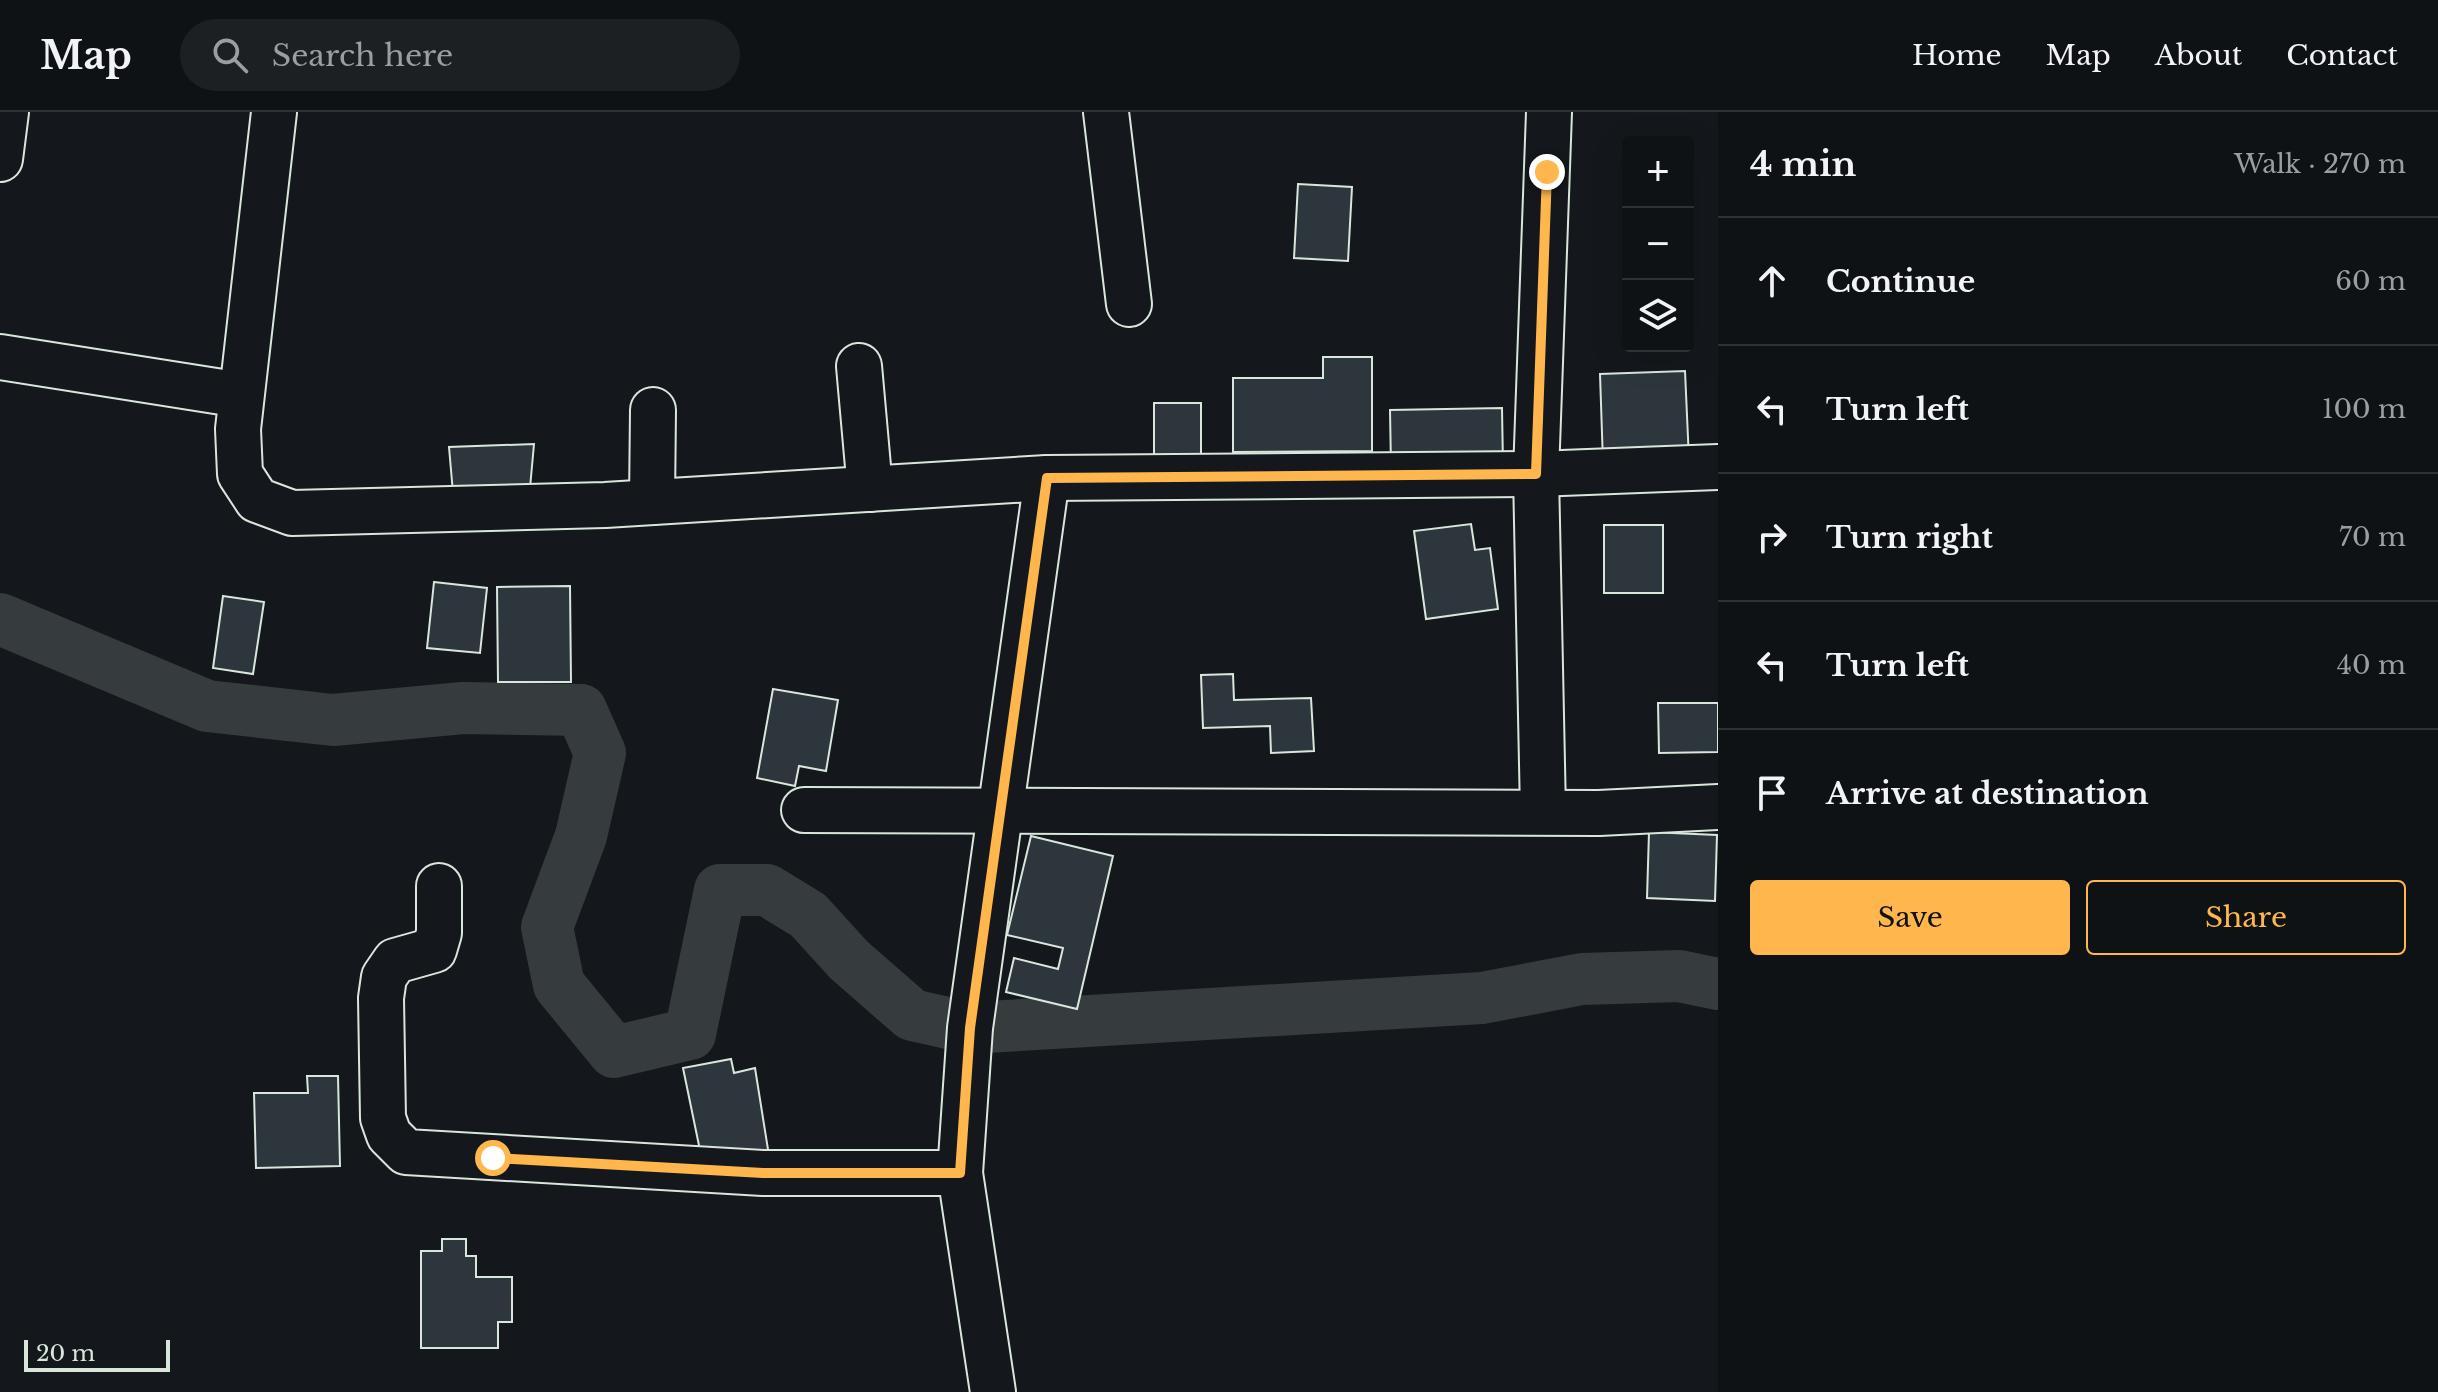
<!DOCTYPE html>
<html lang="en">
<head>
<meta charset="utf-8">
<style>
  body { margin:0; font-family:"Libre Baskerville",serif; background:#1d2022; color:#f1f3f6 }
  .controls { position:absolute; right:24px; top:24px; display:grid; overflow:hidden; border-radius:8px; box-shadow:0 8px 32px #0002 }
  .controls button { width:72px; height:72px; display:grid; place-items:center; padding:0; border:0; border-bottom:2px solid #2f3234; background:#0f1215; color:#f1f3f6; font:40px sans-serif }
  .scale { position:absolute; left:24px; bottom:20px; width:146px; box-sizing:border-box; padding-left:8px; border:4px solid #d8e6dc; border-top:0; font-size:22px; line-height:28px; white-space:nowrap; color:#d8e6dc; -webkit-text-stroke:6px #14181c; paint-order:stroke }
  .stop { position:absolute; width:24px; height:24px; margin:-18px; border:6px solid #ffb74d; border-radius:50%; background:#fff }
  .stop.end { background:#ffb74d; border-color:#fff; box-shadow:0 2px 8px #0008 }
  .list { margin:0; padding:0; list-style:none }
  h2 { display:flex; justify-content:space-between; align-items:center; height:104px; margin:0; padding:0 32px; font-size:34px }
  h2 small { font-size:26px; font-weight:400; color:#9b9ea0 }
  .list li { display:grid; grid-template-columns:52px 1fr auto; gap:24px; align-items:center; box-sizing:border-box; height:128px; padding:0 32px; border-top:2px solid #2f3234 }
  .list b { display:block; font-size:30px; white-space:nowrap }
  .list em { font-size:26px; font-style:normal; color:#9b9ea0 }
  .actions { display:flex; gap:16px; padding:24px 32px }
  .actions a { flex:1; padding:18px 0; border:2px solid #ffb74d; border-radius:8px; text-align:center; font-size:28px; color:#ffb74d }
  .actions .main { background:#ffb74d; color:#111 }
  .icon { flex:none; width:44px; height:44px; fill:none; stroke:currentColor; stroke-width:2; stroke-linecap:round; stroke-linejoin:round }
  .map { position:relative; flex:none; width:1718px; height:1280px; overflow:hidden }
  header { display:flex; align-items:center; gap:48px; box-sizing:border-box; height:112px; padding:0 40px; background:#0f1215; border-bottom:2px solid #2f3234 }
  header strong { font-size:38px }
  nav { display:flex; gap:44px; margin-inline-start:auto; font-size:28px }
  .search { width:560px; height:72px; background:#1d2022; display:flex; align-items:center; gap:20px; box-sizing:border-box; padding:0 28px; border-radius:44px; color:#9b9ea0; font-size:30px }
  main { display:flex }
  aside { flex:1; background:#0f1215 }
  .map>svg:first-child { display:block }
</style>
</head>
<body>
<header>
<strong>Map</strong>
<div class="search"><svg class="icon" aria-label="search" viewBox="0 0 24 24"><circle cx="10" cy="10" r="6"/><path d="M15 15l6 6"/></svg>Search here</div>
<nav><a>Home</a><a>Map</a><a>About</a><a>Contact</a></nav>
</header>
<main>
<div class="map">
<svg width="1718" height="1280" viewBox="0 0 1718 1280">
  <rect width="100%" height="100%" fill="#14181c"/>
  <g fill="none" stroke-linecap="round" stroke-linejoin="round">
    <polyline stroke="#363b3e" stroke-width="52" points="0,507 207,594 333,608 463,596 581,598 600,641 581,724 547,815 559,873 614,940 690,922 720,778 767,778 808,803 849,848 912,903 970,916 1482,886 1582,867 1679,864 1718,872"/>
  </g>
  <g fill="#2c363c" stroke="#d8e6dc" stroke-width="2">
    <polygon points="1298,72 1352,75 1348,149 1294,146"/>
    <polygon points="1323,245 1372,245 1372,339 1233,340 1233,266 1323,266"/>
    <polygon points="1685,259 1689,348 1603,351 1600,262"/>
    <rect x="1154" y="291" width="47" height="55"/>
    <polygon points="1502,296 1503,354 1391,355 1390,298"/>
    <polygon points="534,332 530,376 453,381 449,335"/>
    <polygon points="1471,412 1475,438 1490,436 1498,497 1426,507 1414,419"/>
    <rect x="1604" y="413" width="59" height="68"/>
    <polygon points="434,470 487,476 480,541 427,536"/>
    <polygon points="570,474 571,570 498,570 497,475"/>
    <polygon points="223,484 264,490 253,562 213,556"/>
    <polygon points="1233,562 1234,588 1311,586 1314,639 1271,641 1270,614 1203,616 1201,563"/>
    <polygon points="773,577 838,588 826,659 799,654 795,674 757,666"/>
    <polygon points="1658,591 1718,591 1718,640 1659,641"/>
    <polygon points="1649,720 1717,723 1715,789 1647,786"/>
    <polygon points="1031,724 1113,744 1077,897 1006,880 1014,846 1058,857 1063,836 1007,823"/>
    <polygon points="731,947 734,961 755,956 770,1050 702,1048 683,956"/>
    <polygon points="307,964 338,964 340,1054 256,1056 254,981 308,981"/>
    <polygon points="442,1127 466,1127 466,1144 476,1144 476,1165 512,1165 512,1210 498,1210 498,1236 421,1236 421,1139 442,1139"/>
  </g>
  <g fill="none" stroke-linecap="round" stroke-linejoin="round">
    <defs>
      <g id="minor">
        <polyline points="274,0 238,317 240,362 257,388 292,401 605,393 1047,366 1536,362 1718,355"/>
        <polyline points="1106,0 1129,192"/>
        <polyline points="0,47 6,0"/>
        <polyline points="0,245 241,283"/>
        <polyline points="859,254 870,377"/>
        <polyline points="652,390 653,298"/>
        <polyline points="804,698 1599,701 1718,695"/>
        <polyline points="1543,700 1536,362 1549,0"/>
        <polyline points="439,774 439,821 434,838 395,849 384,865 381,886 383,1006 389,1023 406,1040 763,1061 960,1061"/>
        <polyline points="993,1280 960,1061 970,916 1047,366"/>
      </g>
    </defs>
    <use href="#minor" stroke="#d8e6dc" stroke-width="48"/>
    <use href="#minor" stroke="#14181c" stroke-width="44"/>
  </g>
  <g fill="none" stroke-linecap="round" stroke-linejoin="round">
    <polyline stroke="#ffb74d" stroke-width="10" points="493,1046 763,1061 960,1061 970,916 1047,366 1536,362 1547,60"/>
  </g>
</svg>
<div class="controls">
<button>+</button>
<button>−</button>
<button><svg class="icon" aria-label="layers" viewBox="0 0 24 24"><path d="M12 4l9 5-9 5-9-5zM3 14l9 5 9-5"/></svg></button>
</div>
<div class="scale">20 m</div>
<div class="stop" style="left:493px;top:1046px"></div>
<div class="stop end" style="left:1547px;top:60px"></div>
</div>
<aside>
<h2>4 min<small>Walk · 270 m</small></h2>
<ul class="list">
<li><svg class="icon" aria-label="ahead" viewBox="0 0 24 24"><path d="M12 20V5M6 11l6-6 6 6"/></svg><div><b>Continue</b></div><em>60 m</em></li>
<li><svg class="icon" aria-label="left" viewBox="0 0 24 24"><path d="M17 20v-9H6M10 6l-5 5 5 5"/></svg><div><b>Turn left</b></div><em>100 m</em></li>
<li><svg class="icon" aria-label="right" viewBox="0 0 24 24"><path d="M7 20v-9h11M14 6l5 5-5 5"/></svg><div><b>Turn right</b></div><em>70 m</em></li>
<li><svg class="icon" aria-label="left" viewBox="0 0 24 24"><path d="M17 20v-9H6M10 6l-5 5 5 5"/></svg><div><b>Turn left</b></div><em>40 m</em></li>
<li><svg class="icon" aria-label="arrive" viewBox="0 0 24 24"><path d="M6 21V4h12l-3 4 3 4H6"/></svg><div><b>Arrive at destination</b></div></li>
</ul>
<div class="actions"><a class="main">Save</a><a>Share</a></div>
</aside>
</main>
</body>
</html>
